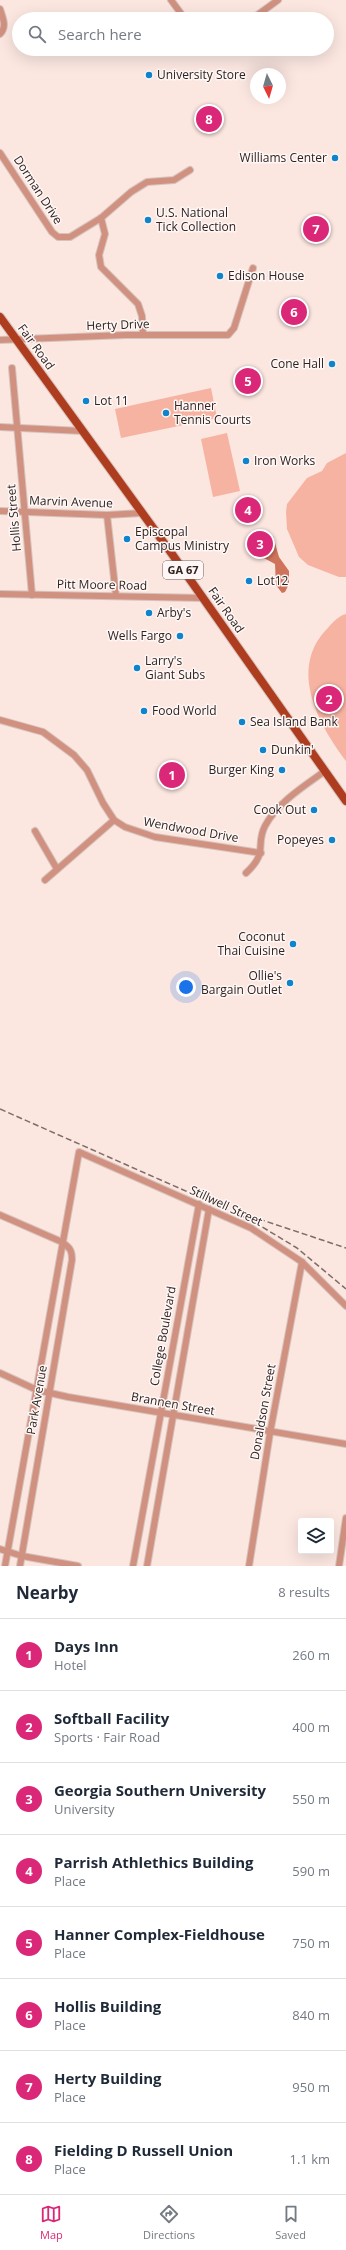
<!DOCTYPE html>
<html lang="en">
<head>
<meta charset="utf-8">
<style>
  body { margin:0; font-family:"Open Sans",sans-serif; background:#f6f6f7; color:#1f2937 }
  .controls { position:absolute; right:12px; bottom:12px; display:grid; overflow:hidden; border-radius:4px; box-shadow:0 4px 16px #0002 }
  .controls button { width:36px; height:36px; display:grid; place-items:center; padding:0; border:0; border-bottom:1px solid #e0e1e3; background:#fff; color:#1f2937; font:20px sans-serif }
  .compass { position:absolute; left:250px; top:68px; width:36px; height:36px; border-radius:50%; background:#fff; box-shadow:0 4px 16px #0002; rotate:175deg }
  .you { position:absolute; left:186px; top:987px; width:14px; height:14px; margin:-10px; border:3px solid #fff; border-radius:50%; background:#1a73e8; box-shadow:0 0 0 6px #1a73e833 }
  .badge { display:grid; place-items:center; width:26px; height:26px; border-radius:50%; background:#db2777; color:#fff; font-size:13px; font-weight:700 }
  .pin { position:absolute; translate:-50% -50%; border:2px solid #fff; box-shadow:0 1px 4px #0006 }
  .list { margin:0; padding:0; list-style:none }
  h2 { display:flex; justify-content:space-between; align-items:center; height:52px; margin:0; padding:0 16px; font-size:17px }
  h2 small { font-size:13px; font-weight:400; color:#747a83 }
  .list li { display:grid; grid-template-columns:26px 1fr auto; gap:12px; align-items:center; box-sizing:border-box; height:72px; padding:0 16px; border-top:1px solid #e0e1e3 }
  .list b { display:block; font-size:15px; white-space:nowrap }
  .list p { margin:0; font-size:13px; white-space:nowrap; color:#747a83 }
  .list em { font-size:13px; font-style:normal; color:#747a83 }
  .icon { flex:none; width:22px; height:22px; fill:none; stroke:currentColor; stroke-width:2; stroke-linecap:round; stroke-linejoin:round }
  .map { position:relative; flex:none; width:346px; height:1566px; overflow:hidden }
  .search { position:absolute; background:#fff; box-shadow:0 4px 16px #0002; left:12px; right:12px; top:12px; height:44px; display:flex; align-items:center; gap:10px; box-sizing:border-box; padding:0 14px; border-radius:22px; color:#747a83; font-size:15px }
  .sheet { height:628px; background:#fff }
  nav { display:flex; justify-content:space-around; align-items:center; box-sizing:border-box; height:56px; border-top:1px solid #e0e1e3; background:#fff; font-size:11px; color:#747a83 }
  nav a { display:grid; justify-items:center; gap:2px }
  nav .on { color:#db2777 }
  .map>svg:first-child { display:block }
</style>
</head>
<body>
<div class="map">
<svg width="346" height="1566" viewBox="0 0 346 1566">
  <rect width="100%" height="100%" fill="#fbe6e0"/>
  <g fill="#f7b3a1">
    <polygon points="211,388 217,418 121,438 115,409"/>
    <polygon points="227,433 240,491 213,497 201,439"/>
    <polygon points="346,453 346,577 339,577 326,572 308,565 299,557 287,529 286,512 287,504 307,478 322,471 327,463"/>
    <path d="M346,614V761C319,725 289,671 325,631C331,625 337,616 346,614Z"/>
  </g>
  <polygon fill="#cf735b" points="266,535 273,536 279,557 289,571 289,584 285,592 282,593 276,585 275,564 262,557 256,549 260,537"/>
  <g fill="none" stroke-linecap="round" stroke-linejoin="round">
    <defs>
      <g id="minor">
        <polyline points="171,0 185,19"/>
        <path d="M0,9C3,18 7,27 0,34"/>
        <polyline points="252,19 278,0"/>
        <polyline points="208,49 211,49"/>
        <polyline points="0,153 52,232 58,237 70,237 101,218 131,192 147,182 174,180 190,170"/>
        <polyline points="101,218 105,234 99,255 101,267 138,304 142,316 143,335"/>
        <polyline points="0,340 125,335 228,335 234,328 253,268"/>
        <polyline points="12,368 32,595"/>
        <polyline points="0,427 82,431"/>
        <polyline points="0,511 107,515 142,513"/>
        <polyline points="107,515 116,596"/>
        <polyline points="0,594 203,598"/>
        <polyline points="0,720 43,732 74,755 87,770 103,803 114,820 125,827 155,837 261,853"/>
        <polyline points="35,831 57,869"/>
        <path d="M246,873C269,852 255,845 265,826C277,803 304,786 325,771"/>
        <polyline points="45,880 114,820"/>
        <path d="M0,1215L62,1242C70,1248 72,1250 72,1260L20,1566"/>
        <polyline points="0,1373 37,1390 68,1397 346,1444"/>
        <polyline points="0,1549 22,1556 78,1566"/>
        <polyline points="5,1566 79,1152 251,1228 302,1262 346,1306"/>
        <polyline points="133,1566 199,1204"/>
        <polyline points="147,1566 209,1209"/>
        <polyline points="249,1566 270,1433 302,1262"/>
        <polyline points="339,1566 346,1518"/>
      </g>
      <polyline id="major" points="0,317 172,554 346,801"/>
    </defs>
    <use href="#minor" stroke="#d6c3bd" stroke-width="8"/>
    <use href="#major" stroke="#d6c3bd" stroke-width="10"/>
    <use href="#minor" stroke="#d19180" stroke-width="6"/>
    <use href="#major" stroke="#ae3c1f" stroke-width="8"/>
    <g stroke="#7d6d69" stroke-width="1.5" stroke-dasharray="6 3" stroke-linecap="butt">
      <polyline points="0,1109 249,1219 297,1248 346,1289"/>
      <polyline points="259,1219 346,1248"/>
    </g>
  </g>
  <g fill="#0f83cc" stroke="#fef7f5" stroke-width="1.5">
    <circle cx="149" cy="75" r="4"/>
    <circle cx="335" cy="158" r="4"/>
    <circle cx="148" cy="220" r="4"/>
    <circle cx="220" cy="276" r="4"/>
    <circle cx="332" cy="364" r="4"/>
    <circle cx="86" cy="401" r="4"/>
    <circle cx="166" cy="413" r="4"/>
    <circle cx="246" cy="461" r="4"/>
    <circle cx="127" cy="539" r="4"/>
    <circle cx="249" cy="581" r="4"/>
    <circle cx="149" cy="613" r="4"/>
    <circle cx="180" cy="636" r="4"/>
    <circle cx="137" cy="668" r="4"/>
    <circle cx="144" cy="711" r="4"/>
    <circle cx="242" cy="722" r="4"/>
    <circle cx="263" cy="750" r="4"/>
    <circle cx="282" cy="770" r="4"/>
    <circle cx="314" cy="810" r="4"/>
    <circle cx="332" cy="840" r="4"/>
    <circle cx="293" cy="944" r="4"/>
    <circle cx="290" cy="983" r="4"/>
  </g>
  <g text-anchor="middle" stroke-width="3" stroke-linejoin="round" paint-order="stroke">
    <rect fill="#fef7f5" stroke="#6e6360" stroke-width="1" x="163" y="561" width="40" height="18" rx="3"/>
    <g font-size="11" font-weight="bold" fill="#302320">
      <text x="183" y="574">GA 67</text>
    </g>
    <g font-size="12" fill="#302320" stroke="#fef7f5" text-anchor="start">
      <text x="157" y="79">University Store</text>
      <text x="327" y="162" text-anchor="end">Williams Center</text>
      <text x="156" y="217">U.S. National<tspan x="156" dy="14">Tick Collection</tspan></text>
      <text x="228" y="280">Edison House</text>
      <text x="324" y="368" text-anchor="end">Cone Hall</text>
      <text x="94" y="405">Lot 11</text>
      <text x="174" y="410">Hanner<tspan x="174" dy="14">Tennis Courts</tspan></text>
      <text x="254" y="465">Iron Works</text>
      <text x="135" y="536">Episcopal<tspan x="135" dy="14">Campus Ministry</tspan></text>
      <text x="257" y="585">Lot12</text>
      <text x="157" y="617">Arby's</text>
      <text x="172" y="640" text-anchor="end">Wells Fargo</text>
      <text x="145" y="665">Larry's<tspan x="145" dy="14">Giant Subs</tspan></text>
      <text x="152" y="715">Food World</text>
      <text x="250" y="726">Sea Island Bank</text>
      <text x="271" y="754">Dunkin'</text>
      <text x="274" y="774" text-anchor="end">Burger King</text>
      <text x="306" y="814" text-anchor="end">Cook Out</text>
      <text x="324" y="844" text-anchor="end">Popeyes</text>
      <text x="285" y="941" text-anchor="end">Coconut<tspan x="285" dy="14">Thai Cuisine</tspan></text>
      <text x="282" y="980" text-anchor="end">Ollie's<tspan x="282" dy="14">Bargain Outlet</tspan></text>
    </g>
    <g font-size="12" fill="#302320" stroke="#fef7f5">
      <text transform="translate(38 190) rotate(57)" y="4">Dorman Drive</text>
      <text transform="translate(118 325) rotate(-2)" y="4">Herty Drive</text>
      <text transform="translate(36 347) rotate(54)" y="4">Fair Road</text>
      <text transform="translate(71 502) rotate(2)" y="4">Marvin Avenue</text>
      <text transform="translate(14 518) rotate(-95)" y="4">Hollis Street</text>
      <text transform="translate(102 585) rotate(1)" y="4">Pitt Moore Road</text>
      <text transform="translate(226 610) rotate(55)" y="4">Fair Road</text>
      <text transform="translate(191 830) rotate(10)" y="4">Wendwood Drive</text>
      <text transform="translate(226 1206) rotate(25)" y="4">Stillwell Street</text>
      <text transform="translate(163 1336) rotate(-80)" y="4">College Boulevard</text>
      <text transform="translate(37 1400) rotate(-80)" y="4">Park Avenue</text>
      <text transform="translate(173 1404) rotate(10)" y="4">Brannen Street</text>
      <text transform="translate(263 1412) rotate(-80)" y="4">Donaldson Street</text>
    </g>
  </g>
</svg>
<div class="controls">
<button><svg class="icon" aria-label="layers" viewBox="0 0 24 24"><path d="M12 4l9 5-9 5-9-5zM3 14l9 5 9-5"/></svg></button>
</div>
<svg class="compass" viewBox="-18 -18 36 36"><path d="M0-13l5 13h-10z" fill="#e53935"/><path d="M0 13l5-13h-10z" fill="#747a83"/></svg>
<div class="you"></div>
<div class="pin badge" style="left:172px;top:775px">1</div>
<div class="pin badge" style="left:329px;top:699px">2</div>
<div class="pin badge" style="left:260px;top:544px">3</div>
<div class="pin badge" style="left:248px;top:510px">4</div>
<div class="pin badge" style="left:248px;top:381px">5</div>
<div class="pin badge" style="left:294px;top:312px">6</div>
<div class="pin badge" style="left:316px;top:229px">7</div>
<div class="pin badge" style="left:209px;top:119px">8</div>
<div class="search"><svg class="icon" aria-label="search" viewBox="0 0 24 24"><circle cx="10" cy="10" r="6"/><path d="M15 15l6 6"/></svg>Search here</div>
</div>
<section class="sheet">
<h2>Nearby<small>8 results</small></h2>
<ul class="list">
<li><span class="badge">1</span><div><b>Days Inn</b><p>Hotel</p></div><em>260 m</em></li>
<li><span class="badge">2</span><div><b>Softball Facility</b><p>Sports · Fair Road</p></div><em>400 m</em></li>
<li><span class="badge">3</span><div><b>Georgia Southern University</b><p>University</p></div><em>550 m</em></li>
<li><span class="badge">4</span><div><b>Parrish Athlethics Building</b><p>Place</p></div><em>590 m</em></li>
<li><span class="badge">5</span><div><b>Hanner Complex-Fieldhouse</b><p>Place</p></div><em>750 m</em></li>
<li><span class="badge">6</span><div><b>Hollis Building</b><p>Place</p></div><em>840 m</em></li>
<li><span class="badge">7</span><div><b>Herty Building</b><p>Place</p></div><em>950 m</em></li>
<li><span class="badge">8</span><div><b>Fielding D Russell Union</b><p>Place</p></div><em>1.1 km</em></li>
</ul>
</section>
<nav>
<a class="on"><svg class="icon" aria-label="map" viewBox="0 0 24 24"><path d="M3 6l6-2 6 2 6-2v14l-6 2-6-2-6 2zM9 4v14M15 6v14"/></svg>Map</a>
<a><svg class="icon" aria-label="directions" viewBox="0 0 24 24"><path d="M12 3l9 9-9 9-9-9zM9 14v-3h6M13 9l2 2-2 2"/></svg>Directions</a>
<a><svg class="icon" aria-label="saved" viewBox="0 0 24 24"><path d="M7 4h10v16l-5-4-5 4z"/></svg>Saved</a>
</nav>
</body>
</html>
